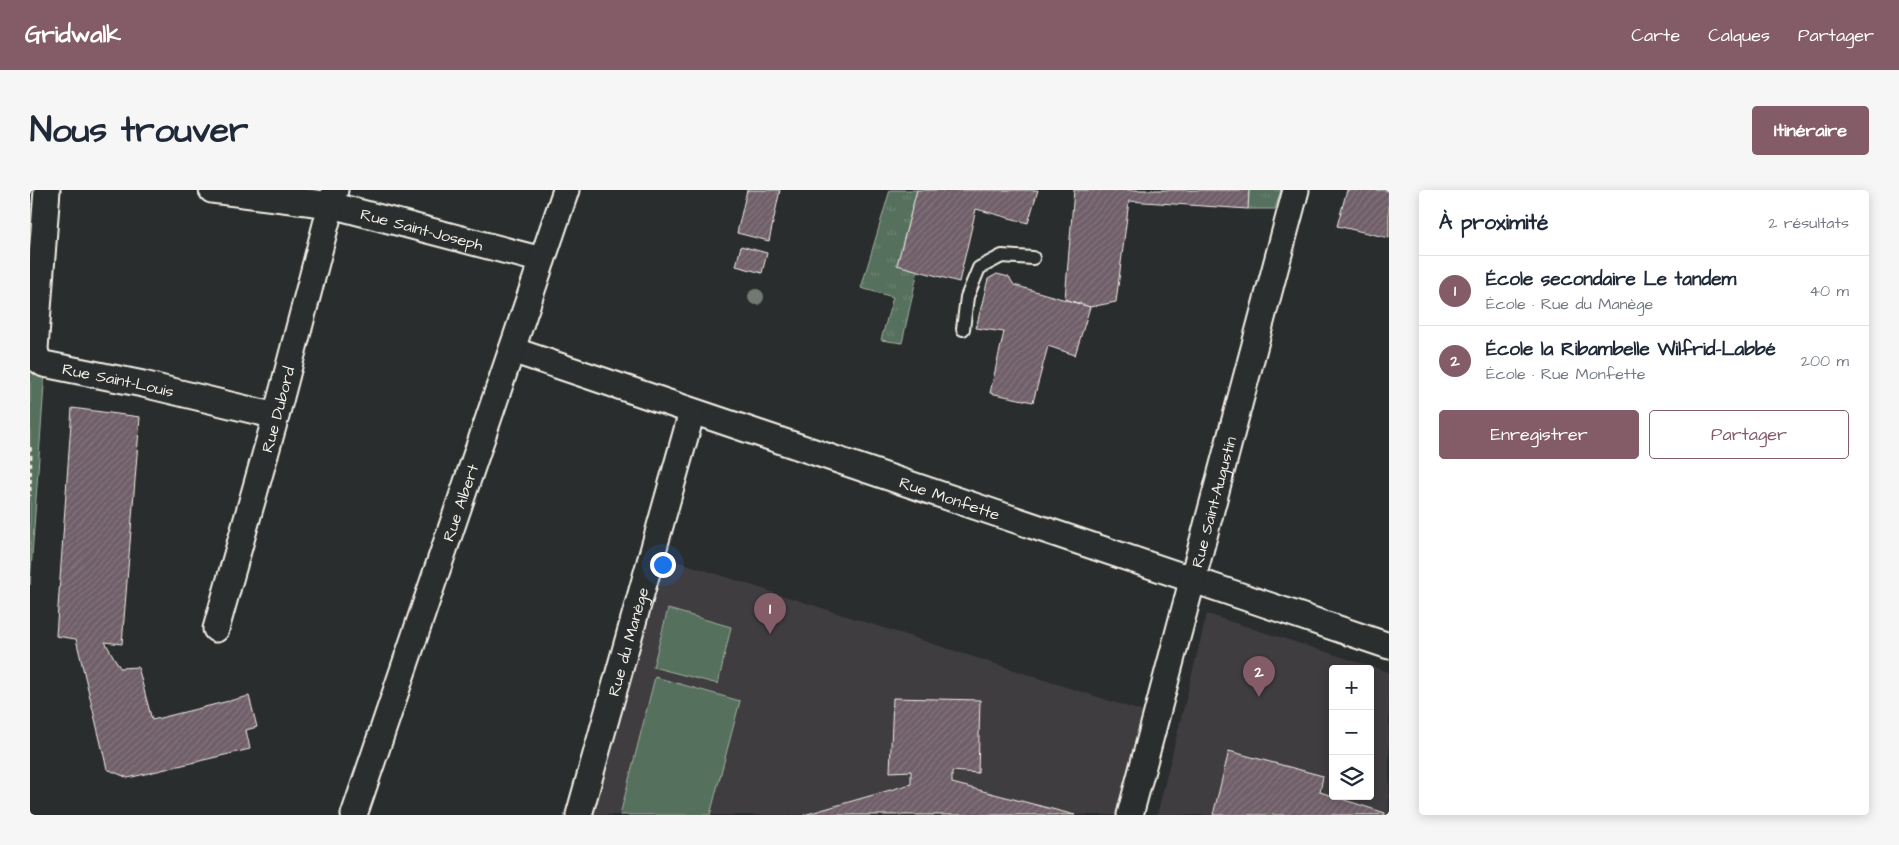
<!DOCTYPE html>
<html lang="fr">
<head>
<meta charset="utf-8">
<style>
  body { margin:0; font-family:"Architects Daughter",sans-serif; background:#f6f6f7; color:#1f2937 }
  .controls { position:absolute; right:15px; bottom:15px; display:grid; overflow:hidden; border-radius:5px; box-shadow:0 2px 12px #0003 }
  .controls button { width:45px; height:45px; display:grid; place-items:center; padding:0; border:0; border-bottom:1px solid #e0e1e3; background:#fff; color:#1f2937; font:25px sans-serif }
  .you { position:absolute; left:632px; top:374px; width:18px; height:18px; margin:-12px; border:4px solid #fff; border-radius:50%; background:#1a73e8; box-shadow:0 0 0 8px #1a73e833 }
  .badge { display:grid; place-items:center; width:32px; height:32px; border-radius:50%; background:#845c67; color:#fff; font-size:16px; font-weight:700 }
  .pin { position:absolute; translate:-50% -41px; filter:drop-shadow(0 1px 2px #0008) }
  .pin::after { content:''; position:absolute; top:26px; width:18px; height:15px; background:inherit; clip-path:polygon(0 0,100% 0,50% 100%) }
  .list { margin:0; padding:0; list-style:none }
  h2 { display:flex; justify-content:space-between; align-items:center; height:65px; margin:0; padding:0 20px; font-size:21px }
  h2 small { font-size:16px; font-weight:400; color:#747a83 }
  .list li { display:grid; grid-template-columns:32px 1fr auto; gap:15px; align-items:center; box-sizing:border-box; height:70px; padding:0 20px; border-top:1px solid #e0e1e3 }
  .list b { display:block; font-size:19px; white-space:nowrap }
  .list p { margin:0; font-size:16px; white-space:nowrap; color:#747a83 }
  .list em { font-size:16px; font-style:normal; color:#747a83 }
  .actions { display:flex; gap:10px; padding:15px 20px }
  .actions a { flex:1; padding:11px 0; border:1px solid #845c67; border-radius:5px; text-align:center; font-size:18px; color:#845c67 }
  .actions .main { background:#845c67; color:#fff }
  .icon { flex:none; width:28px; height:28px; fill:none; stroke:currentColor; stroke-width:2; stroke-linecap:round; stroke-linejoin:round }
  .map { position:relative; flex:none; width:1359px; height:625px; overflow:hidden; border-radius:5px }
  header { display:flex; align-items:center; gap:30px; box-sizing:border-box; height:70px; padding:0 25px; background:#845c67; color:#fff }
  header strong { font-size:24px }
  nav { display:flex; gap:28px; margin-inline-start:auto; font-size:18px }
  .intro { display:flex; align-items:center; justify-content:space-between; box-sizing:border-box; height:120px; padding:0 30px }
  h1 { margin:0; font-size:35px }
  .button { padding:12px 22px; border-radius:5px; background:#845c67; color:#fff; font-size:18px; font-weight:700 }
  main { display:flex; gap:30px; padding:0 30px }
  aside { flex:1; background:#fff; border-radius:5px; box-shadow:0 2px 12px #0003 }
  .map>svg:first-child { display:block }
</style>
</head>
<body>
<header>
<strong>Gridwalk</strong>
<nav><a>Carte</a><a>Calques</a><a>Partager</a></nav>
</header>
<div class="intro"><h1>Nous trouver</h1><a class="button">Itinéraire</a></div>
<main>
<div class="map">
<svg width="1359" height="625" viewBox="0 0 1359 625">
  <defs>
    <pattern id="grass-tufts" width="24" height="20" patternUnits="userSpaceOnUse" patternTransform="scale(1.25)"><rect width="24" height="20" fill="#556f5d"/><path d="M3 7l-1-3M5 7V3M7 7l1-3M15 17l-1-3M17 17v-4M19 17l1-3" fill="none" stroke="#6e8474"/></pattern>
    <pattern id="building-hatch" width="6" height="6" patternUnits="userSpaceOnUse" patternTransform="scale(1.25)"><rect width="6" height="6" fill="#6f5e68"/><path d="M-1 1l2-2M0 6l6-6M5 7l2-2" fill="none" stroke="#84767e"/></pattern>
  </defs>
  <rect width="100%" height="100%" fill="#2a2d2e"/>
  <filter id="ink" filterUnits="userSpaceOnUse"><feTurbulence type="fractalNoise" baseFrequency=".02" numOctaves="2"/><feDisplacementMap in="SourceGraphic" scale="10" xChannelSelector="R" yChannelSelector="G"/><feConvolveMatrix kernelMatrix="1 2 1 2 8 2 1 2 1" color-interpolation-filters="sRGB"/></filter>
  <g filter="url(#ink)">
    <g fill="#3f3c3f" fill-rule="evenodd">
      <polygon points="628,365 1117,523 1091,625 559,625"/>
      <path d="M1177,424L1359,482V625H1127ZM1303,479H1340V606H1303Z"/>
    </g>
    <g fill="url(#grass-tufts)" stroke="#a4b0a2">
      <polygon points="860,0 887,0 867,74 888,80 872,153 851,150 863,107 831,98"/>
      <polygon points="1219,0 1251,0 1245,19 1218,19"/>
    </g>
    <g fill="#556f5d" stroke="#a4b0a2">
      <polygon points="0,178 15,181 0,395"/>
      <polygon points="638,419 701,437 688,494 623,477"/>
      <polygon points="625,487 710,511 680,625 590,625"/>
    </g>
    <g fill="url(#building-hatch)" stroke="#f4f1e8">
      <polygon points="717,0 750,0 739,51 707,43"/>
      <polygon points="887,0 1008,0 998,33 946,19 929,92 867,75"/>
      <polygon points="1044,0 1219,0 1218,19 1099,11 1086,112 1060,117 1035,109"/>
      <polygon points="1317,0 1359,0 1359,48 1307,36"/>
      <polygon points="711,56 737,63 732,83 706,76"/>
      <polygon points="967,84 979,87 984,95 1060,117 1045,165 1018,156 1003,212 960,203 974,142 946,138 958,89"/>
      <polygon points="42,218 110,227 92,454 75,452 90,478 108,477 122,530 219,506 227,537 216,540 220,559 98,588 77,579 46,449 26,446"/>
      <polygon points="863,508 950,510 948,583 922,581 922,593 1045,625 774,625 881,594 881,581 860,582"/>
      <polygon points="1199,561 1293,586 1290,602 1355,623 1355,625 1183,625"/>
    </g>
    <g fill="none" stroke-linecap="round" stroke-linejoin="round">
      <defs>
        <polyline id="lane" points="933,139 937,107 949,78 972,66 1003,68"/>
        <g id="street">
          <path id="s1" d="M17,0L5,159L7,169L14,174L113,194L246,226"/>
          <path id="s2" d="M182,0L301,15L512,70"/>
          <path id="s3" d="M482,160L1359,456"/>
          <path id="s4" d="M186,439L246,226L305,0"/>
          <path id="s5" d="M324,625L536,0"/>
          <path id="s6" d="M549,625L662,222"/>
          <path id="s7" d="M1100,625L1266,0"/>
        </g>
      </defs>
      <use href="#lane" stroke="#f4f1e8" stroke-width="16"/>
      <use href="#street" stroke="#f4f1e8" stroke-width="29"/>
      <polyline stroke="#f4f1e8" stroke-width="3" stroke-dasharray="4 4" stroke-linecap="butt" points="0,257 1,262 0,306"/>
      <use href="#lane" stroke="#2a2d2e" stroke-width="12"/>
      <use href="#street" stroke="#2a2d2e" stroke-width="25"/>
    </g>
    <circle fill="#727872" cx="726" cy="107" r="8"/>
  </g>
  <g text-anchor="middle" stroke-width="4.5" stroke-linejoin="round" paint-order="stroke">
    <g font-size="16" fill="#f4f1e8" stroke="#2a2d2e">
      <text dy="6" stroke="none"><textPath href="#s2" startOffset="214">Rue Saint-Joseph</textPath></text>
      <text dy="6" stroke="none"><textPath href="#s1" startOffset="254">Rue Saint-Louis</textPath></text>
      <text dy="6" stroke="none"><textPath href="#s4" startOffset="228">Rue Dubord</textPath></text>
      <text dy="6" stroke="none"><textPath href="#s3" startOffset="462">Rue Monfette</textPath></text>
      <text dy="6" stroke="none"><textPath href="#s5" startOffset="330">Rue Albert</textPath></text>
      <text dy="6" stroke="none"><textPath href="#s7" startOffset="324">Rue Saint-Augustin</textPath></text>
      <text dy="6" stroke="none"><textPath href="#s6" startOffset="180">Rue du Manège</textPath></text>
    </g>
  </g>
</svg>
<div class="controls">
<button>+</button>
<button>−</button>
<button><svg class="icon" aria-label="layers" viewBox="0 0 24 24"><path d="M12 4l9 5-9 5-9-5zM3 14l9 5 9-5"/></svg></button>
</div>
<div class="you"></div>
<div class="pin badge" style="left:740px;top:444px">1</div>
<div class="pin badge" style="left:1229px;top:507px">2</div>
</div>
<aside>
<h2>À proximité<small>2 résultats</small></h2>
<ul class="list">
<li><span class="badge">1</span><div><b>École secondaire Le tandem</b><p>École · Rue du Manège</p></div><em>40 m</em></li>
<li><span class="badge">2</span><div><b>École la Ribambelle Wilfrid-Labbé</b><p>École · Rue Monfette</p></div><em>200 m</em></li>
</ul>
<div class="actions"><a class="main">Enregistrer</a><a>Partager</a></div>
</aside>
</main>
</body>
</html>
